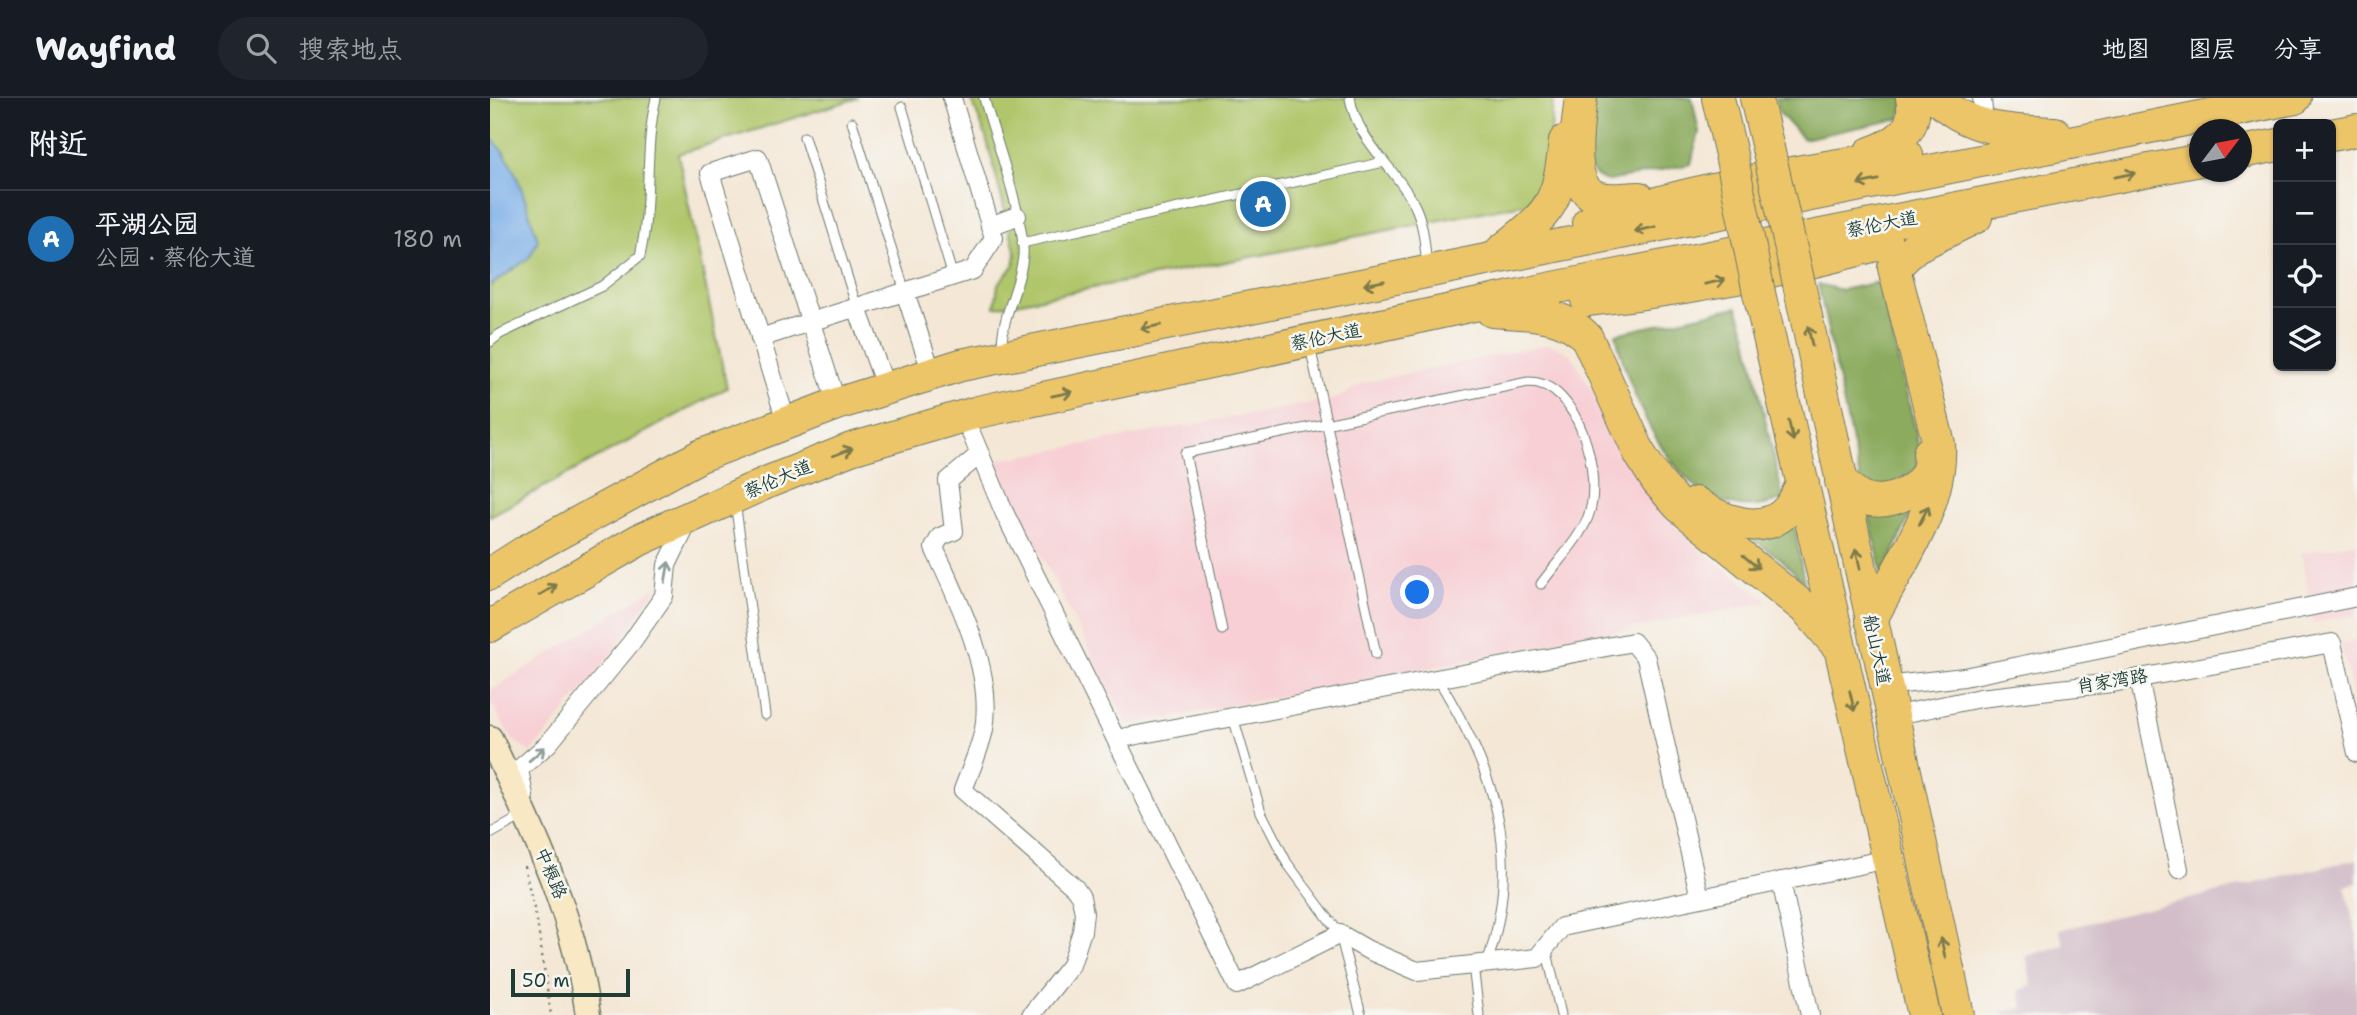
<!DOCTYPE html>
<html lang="zh">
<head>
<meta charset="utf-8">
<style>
  body { margin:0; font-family:"Shantell Sans","LXGW WenKai TC",sans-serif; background:#20242c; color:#f1f3f6 }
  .controls { position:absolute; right:21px; top:21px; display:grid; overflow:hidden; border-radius:10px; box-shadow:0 2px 5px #0004 }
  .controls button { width:63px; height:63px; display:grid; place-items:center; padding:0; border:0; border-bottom:2px solid #363941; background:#171b24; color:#f1f3f6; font:35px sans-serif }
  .compass { position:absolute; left:1699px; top:21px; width:63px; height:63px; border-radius:50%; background:#171b24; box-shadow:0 2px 5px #0004; rotate:58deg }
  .scale { position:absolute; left:21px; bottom:18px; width:119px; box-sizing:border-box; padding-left:7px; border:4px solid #1f3d34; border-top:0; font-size:19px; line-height:24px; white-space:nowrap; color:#1f3d34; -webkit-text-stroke:5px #f6f6f2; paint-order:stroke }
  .you { position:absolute; left:928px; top:495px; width:24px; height:24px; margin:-18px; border:5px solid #fff; border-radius:50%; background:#1a73e8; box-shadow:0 0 0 10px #1a73e833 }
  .badge { display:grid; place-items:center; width:46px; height:46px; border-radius:50%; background:#1f6fb2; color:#fff; font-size:23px; font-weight:700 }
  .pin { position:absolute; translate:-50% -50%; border:4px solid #fff; box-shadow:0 2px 7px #0006 }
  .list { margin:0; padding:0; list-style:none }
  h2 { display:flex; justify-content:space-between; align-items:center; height:91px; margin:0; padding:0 28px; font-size:30px }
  h2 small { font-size:23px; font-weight:400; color:#9ea1a6 }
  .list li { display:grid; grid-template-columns:46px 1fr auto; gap:21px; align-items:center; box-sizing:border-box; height:98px; padding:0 28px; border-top:2px solid #363941 }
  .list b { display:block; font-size:26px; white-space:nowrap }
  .list p { margin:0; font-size:23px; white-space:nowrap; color:#9ea1a6 }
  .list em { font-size:23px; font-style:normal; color:#9ea1a6 }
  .icon { flex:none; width:38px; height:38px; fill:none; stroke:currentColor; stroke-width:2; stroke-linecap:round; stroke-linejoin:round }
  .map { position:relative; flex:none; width:1867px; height:917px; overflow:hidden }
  header { display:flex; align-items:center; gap:42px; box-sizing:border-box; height:98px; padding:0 35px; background:#171b24; border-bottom:2px solid #363941 }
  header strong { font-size:33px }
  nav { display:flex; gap:38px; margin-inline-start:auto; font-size:24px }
  .search { width:490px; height:63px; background:#20242c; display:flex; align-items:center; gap:18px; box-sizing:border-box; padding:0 24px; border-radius:38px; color:#9ea1a6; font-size:26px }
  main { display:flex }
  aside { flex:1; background:#171b24 }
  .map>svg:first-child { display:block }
</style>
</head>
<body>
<header>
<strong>Wayfind</strong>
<div class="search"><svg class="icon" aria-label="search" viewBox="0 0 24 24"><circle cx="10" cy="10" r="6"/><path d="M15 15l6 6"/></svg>搜索地点</div>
<nav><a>地图</a><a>图层</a><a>分享</a></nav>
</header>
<main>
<aside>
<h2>附近<small></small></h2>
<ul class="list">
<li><span class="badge">A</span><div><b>平湖公园</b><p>公园 · 蔡伦大道</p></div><em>180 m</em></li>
</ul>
</aside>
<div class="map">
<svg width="1867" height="917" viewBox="0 0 1867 917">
  <rect width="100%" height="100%" fill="#f6f6f2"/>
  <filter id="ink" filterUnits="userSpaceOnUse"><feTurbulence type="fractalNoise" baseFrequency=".0143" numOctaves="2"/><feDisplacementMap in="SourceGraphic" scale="14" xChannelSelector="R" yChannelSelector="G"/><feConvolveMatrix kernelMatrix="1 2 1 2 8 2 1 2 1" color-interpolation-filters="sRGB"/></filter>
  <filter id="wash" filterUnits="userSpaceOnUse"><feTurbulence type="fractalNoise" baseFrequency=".00686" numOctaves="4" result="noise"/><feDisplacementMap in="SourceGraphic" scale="28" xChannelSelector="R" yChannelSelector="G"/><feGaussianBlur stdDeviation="1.57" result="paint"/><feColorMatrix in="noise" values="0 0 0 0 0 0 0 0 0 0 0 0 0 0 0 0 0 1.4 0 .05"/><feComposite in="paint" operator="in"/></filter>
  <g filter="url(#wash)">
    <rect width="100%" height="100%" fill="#f4e7d5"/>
    <g fill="#f7cfd4">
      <polygon points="1059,246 1081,256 1162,399 1205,447 1279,504 638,628 504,363 848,300 873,285"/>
      <polygon points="1867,444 1867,516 1823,525 1811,455"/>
      <polygon points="168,488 111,570 41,655 22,641 0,604 0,593"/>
      <polygon points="1867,542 1867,613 1851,545"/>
    </g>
    <polygon fill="#d2bdc8" points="1867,761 1867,785 1855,788 1867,839 1867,917 1513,917 1512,914 1533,910 1529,893 1542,887 1536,858 1574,847 1569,832"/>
    <g fill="#b0c66b" stroke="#688250" stroke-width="2">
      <polygon points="0,0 368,0 188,56 237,290 0,418"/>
      <path d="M481,0H1063C1060,32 1063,78 1042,104L505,209L508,186L524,167L526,156L496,39Z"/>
    </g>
    <g fill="#8cab5f" stroke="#56744a" stroke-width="2">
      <path d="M1100,0H1202L1209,34L1201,66L1119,83C1086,79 1099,24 1100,0Z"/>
      <polygon points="1286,0 1416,0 1409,21 1313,41 1289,14"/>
      <polygon points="1389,184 1430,350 1427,371 1394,391 1371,386 1328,186 1352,192"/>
      <path d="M1247,209L1256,235L1293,401C1198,441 1142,309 1126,236Z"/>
      <polygon points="1425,405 1393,479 1377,410"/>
      <polygon points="1302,429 1305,432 1314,484 1291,461 1261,440"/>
    </g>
    <path fill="#7cafe8" stroke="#4e768e" stroke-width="2" d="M0,39C28,63 36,108 48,142L40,159L0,188Z"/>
  </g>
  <g filter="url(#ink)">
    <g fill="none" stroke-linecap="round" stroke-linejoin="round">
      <defs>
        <g id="lane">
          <path d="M494,0C504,37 536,124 533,158C530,191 511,217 512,252"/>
          <path d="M860,0C867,43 905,69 924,106C934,125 935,149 937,170"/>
          <polyline points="412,9 463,179"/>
          <polyline points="362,24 415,194"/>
          <polyline points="314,39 367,210"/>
          <polyline points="532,145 894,64"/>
          <path d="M0,244L10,236L112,188L150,158C162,105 154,52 166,0"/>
          <polyline points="820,248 886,556"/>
          <polyline points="245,404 275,617"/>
          <path d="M732,532L695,355L1038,284C1089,283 1114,379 1098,419C1089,442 1066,465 1051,486"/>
          <path d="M948,581C1005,675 1034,757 997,865"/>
          <polyline points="743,619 771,714 797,765 850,836 871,917"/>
          <polyline points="0,736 29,720"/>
          <polyline points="1056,849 1071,917"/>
          <polyline points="983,867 989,917"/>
        </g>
        <g id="street">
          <polyline points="1492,0 1494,27"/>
          <polyline points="500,128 527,118"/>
          <polyline points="415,194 442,276"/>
          <polyline points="367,210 396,290"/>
          <polyline points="270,240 483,172 504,140 462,0"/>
          <polyline points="474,318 514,414 747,887 850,836 878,852 927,873 1047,860 1072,829 1398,761"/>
          <polyline points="296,323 220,75 268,60 347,306"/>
          <path d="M490,356L458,383L464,433L450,439L444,450C468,501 504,573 494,631C490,651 480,673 473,692L585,790L591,799L594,815L592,833L581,867L541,917"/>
          <polyline points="1649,580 1689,771"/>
          <polyline points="1395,588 1474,579 1867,499"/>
          <polyline points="1402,618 1490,600 1622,585 1842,545 1867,655"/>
          <polyline points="626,641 1143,544 1156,560 1210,800"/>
          <polyline points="34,698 29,671 58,646 141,545 174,498 177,467 198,424"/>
          <polyline points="1291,783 1320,917"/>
        </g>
        <path id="secondary" d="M0,640C44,735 83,812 98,917"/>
        <g id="highway">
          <path d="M1091,0C1088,24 1075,93 1110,100C1122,103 1137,100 1149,100"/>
          <polyline points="1228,0 1242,61"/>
          <polyline points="1266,0 1278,50"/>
          <path d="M1447,0C1480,33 1520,33 1565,35"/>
          <polyline points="1841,37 1867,32"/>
          <polyline points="1752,54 1788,47"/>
          <path d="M1380,55C1406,46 1429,32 1422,0"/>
          <path d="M1098,125C1202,92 1308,71 1417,57"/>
          <path d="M1011,153C1061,113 1068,108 1075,43"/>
          <polyline points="1309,186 1468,917"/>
          <polyline points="1269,195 1434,917"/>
          <path d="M1097,202C1198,191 1298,173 1396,144"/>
          <path d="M1002,213C1036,216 1073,213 1097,240L1150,356L1167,383L1189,408L1317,512L1347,547"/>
          <path d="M1351,383C1357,388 1365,397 1373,400C1401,411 1445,387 1439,355"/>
          <path d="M1206,405C1231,423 1276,440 1299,410C1305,403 1308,393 1313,386"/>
          <polyline points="0,476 36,453 210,358 347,306 471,267 1805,0"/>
          <path d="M1381,522C1408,468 1453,408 1449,346L1404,170L1425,149L1486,119"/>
          <polyline points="0,528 149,442 278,384 361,351 488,314 1063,190 1710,62"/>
        </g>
      </defs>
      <use href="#lane" stroke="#6a786c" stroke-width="11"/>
      <use href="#street" stroke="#6a786c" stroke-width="20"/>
      <use href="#secondary" stroke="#6a786c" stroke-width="27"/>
      <use href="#highway" stroke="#6a786c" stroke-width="34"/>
      <polyline stroke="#6a786c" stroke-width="2.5" stroke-dasharray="2 5" stroke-linecap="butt" points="34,768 47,823 61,917"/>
      <use href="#lane" stroke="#fff" stroke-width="9"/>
      <use href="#street" stroke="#fff" stroke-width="18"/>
      <use href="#secondary" stroke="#f8e8c3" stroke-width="24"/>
      <use href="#highway" stroke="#edc569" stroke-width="32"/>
      <defs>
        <g id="highway-bridge">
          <polyline points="1278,50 1309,186"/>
          <polyline points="1242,61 1269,195"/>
        </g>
      </defs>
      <use href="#highway-bridge" stroke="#6a786c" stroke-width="34" stroke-linecap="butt"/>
      <use href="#highway-bridge" stroke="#edc569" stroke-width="32"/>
    </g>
    <defs><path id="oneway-shaft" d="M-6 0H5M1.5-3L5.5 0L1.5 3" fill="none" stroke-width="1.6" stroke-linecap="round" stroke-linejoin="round" transform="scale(1.75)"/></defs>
    <g stroke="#7c7a4c">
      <use href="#oneway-shaft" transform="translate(1635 77) rotate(-11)"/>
      <use href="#oneway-shaft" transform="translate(1378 84) rotate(168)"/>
      <use href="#oneway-shaft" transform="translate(1155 131) rotate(168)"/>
      <use href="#oneway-shaft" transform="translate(1225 184) rotate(-12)"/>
      <use href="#oneway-shaft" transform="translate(884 185) rotate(169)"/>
      <use href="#oneway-shaft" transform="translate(661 229) rotate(169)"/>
      <use href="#oneway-shaft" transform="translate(1320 238) rotate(-102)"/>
      <use href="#oneway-shaft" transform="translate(572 296) rotate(-12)"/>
      <use href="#oneway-shaft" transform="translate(1301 333) rotate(77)"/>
      <use href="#oneway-shaft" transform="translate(353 354) rotate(-21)"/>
      <use href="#oneway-shaft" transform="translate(1434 417) rotate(-63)"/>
      <use href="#oneway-shaft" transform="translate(1368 461) rotate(-102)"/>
      <use href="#oneway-shaft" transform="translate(1261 464) rotate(40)"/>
      <use href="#oneway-shaft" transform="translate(58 492) rotate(-31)"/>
      <use href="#oneway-shaft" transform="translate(1362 603) rotate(77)"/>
      <use href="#oneway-shaft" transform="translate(1453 850) rotate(-102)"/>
    </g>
    <g stroke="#8f9e9a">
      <use href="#oneway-shaft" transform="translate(177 474) rotate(-80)"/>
      <use href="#oneway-shaft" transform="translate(47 656) rotate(-41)"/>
    </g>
  </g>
  <g text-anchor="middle" stroke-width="5" stroke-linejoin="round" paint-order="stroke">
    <g font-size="18" fill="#1f3d34" stroke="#f6f6f2">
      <text transform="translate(1392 126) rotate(-11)" y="6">蔡伦大道</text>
      <text transform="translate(836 239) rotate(-12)" y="6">蔡伦大道</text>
      <text transform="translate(288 381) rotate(-23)" y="6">蔡伦大道</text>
      <text transform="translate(1387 552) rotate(78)" y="6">船山大道</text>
      <text transform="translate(1622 583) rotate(-9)" y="6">肖家湾路</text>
      <text transform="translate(61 775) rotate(67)" y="6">中粮路</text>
    </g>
  </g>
</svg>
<div class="controls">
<button>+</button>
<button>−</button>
<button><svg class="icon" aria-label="locate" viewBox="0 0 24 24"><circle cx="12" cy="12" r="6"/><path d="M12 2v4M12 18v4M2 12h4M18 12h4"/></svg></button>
<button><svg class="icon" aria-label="layers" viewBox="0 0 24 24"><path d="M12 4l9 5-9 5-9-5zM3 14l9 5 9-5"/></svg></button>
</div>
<svg class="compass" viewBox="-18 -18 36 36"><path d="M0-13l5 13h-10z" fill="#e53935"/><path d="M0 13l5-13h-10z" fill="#9ea1a6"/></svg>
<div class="scale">50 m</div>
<div class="you"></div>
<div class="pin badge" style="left:773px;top:106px">A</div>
</div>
</main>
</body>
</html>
